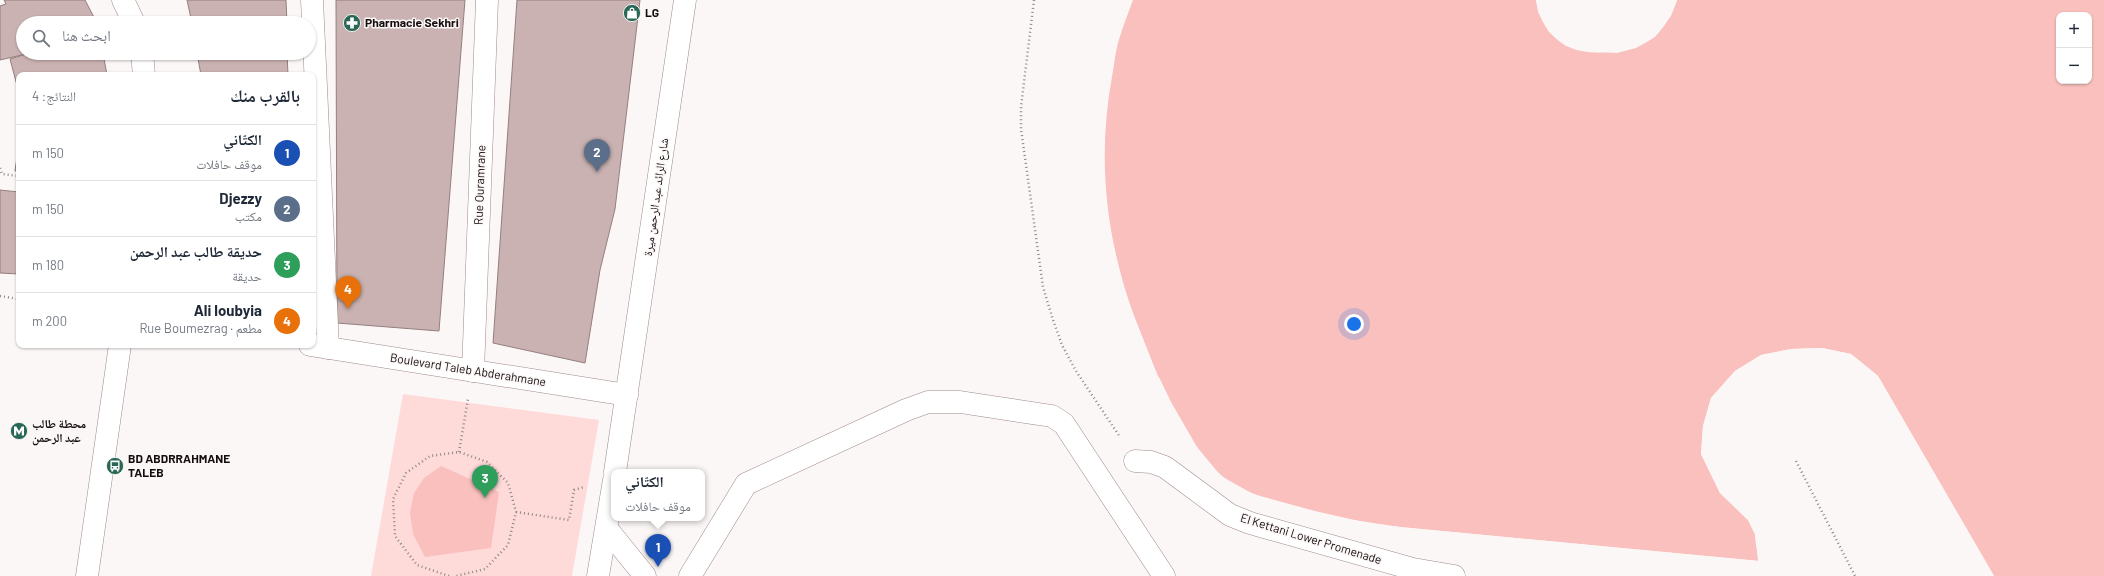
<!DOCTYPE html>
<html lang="ar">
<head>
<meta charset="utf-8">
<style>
  body { margin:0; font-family:Barlow,"Noto Naskh Arabic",sans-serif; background:#f6f6f7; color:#1f2937; direction:rtl }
  .controls { position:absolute; right:12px; top:12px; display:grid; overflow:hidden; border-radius:8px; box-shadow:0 1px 3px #0004 }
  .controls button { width:36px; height:36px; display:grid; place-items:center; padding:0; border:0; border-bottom:1px solid #e0e1e3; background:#fff; color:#1f2937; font:20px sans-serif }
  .you { position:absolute; left:1354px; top:324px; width:14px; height:14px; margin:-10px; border:3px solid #fff; border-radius:50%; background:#1a73e8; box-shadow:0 0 0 6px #1a73e833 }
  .badge { display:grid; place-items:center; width:26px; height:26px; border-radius:50%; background:#2563eb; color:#fff; font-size:13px; font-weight:700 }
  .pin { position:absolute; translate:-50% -33px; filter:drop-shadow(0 1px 2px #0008) }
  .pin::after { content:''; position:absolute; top:21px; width:14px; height:12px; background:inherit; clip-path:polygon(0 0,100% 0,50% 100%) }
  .popup { position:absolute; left:611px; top:469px; width:94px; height:52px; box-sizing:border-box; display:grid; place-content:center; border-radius:8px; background:#fff; filter:drop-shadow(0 1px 3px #0005); font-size:13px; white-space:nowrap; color:#747a83 }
  .popup b { font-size:15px; color:#1f2937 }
  .popup::after { content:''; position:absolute; left:50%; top:100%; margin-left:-8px; border:8px solid transparent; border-top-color:#fff }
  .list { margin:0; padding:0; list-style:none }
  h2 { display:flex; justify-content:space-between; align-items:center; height:52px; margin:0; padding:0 16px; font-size:17px }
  h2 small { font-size:13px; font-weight:400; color:#747a83 }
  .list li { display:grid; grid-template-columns:26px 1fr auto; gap:12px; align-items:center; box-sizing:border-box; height:56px; padding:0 16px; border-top:1px solid #e0e1e3 }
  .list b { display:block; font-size:15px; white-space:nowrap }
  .list p { margin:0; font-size:13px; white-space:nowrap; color:#747a83 }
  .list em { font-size:13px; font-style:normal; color:#747a83 }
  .icon { flex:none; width:22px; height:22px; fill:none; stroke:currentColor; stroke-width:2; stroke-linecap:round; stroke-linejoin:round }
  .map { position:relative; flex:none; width:2104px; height:576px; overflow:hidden; direction:ltr }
  .search { position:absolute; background:#fff; box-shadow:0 1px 3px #0004; left:16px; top:16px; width:300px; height:44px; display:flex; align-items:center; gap:10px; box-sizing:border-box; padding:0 14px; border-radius:22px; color:#747a83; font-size:15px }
  .panel { position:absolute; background:#fff; box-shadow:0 1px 3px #0004; left:16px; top:72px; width:300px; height:276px; border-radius:8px; direction:rtl }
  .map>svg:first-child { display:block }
</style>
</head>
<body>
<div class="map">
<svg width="2104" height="576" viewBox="0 0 2104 576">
  <rect width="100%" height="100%" fill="#fcf7f7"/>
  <polygon fill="#fedad9" points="403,394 599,420 572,576 371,576"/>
  <g fill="#f9c0bd" fill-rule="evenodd">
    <path d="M1133,0H1536C1539,19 1548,35 1565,45C1585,58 1637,54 1655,36C1666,26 1672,14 1677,0H2104V576H1994L1878,376L1851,354L1822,348L1791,349L1761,355L1735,371L1711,398L1703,426L1701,454L1720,493L1748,520L1755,534L1758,561L1400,527C1355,521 1254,505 1221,475C1191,449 1164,393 1150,356C1139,328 1127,300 1120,271C1103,207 1100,142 1112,77C1114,66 1115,54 1118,43C1122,28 1128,14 1133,0ZM2059,15H2089V81H2059Z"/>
    <polygon points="441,466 499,492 491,548 425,557 413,534 410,513 414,493 424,478"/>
  </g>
  <g fill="#fcf7f7">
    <polygon points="1536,0 1538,0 1540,11 1551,31 1567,44 1588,50 1617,51 1635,46 1653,35 1670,15 1675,0 1677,0 1671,16 1655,37 1636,48 1617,53 1588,51 1566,46 1549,32 1538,12"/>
    <polygon points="1822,348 1851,354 1878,376 1994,576 1992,576 1876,377 1850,356 1822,350 1792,351 1762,357 1737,373 1713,399 1705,427 1703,454 1722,492 1750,519 1757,534 1758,547 1756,546 1755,534 1748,520 1720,493 1701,454 1703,426 1711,398 1735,371 1761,355 1791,349"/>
    <polygon points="1159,377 1171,402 1197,447 1221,476 1253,494 1315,511 1363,522 1400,527 1760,561 1758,563 1400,529 1363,524 1314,513 1252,496 1220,477 1195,448 1169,403 1157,378"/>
  </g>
  <g fill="#c9b2b1" stroke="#947f7e">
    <polygon points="4,0 85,0 97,23 23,23 23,53 30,53 0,60 0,6 6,4"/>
    <polygon points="187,0 286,0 287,23 192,23"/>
    <polygon points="336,0 465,0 439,331 337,323"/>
    <polygon points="517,0 640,0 615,209 600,270 585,363 493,343"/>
    <polygon points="30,53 103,53 107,75 19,75 19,93 10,59"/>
    <polygon points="197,53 287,53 288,75 201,75"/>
    <polygon points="19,143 19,171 15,171"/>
    <polygon points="0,190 19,192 19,274 0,273"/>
  </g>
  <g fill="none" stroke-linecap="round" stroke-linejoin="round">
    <defs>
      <g id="minor">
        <polyline points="312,0 328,348"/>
        <polyline points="310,345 627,395"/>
        <polyline points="473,371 487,0"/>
        <polyline points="1135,461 1151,462 1165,467 1230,515 1250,523 1413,569 1454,576"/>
        <polyline points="607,529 645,576"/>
        <polyline points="690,576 746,484 906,410 928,402 960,402 1052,416 1064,424 1164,576"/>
      </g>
      <g id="major">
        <polyline points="123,0 134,23"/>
        <polyline points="142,53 144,75"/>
        <polyline points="615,472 685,0"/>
        <polyline points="87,576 120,345"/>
        <polyline points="598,576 614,480"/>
      </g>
    </defs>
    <use href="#minor" stroke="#9f8a89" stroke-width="23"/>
    <use href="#major" stroke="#9f8a89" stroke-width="23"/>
    <g stroke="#8d8787" stroke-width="2.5" stroke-dasharray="1 3" stroke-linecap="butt">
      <polyline points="1034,0 1021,107 1021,129 1043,287 1053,320 1062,345 1076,371 1120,437"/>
      <polyline points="0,168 2,174 19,176"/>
      <polyline points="0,296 19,299"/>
      <polyline points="459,452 468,399"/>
      <polyline points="1796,461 1855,576"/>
      <polyline points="516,512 569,520 574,490 584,487"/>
      <polyline points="449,576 417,565 395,536 393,499 406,473 430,456 459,452 487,462 508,483 516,512 508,545 485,569 456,576"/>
    </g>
    <use href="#minor" stroke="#fff" stroke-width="22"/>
    <use href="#major" stroke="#fff" stroke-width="22"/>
  </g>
  <defs>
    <symbol id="shop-disc" viewBox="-11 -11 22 22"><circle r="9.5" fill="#296856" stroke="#fcf7f7"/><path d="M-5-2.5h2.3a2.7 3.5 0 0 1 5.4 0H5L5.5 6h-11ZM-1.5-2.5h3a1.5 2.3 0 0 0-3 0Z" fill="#fff"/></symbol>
    <symbol id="pharmacy-disc" viewBox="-11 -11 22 22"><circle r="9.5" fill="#296856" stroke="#fcf7f7"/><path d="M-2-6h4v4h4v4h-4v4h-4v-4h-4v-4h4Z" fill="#fff"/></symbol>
    <symbol id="metro-disc" viewBox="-11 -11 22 22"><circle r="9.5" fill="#296856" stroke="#fcf7f7"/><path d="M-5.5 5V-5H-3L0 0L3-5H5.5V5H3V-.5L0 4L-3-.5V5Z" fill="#fff"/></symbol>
    <symbol id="bus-disc" viewBox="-11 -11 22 22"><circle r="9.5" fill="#296856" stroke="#fcf7f7"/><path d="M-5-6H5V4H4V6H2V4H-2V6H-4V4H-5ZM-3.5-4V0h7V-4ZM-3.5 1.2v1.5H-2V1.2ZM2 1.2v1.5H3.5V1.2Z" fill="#fff"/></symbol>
  </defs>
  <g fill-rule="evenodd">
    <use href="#shop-disc" x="622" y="3" width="20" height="20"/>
    <use href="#pharmacy-disc" x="342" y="13" width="20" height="20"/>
    <use href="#metro-disc" x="9" y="421" width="20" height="20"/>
    <use href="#bus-disc" x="105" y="456" width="20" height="20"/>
  </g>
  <g text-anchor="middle" stroke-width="3" stroke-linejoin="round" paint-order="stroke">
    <g font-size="12" font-weight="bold" fill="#150d0d" stroke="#fcf7f7" text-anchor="start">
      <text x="645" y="17">LG</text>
      <text x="365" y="27">Pharmacie Sekhri</text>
      <text x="32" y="428">محطة طالب<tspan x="32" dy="14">عبد الرحمن</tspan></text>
      <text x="128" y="463">BD ABDRRAHMANE<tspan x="128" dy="14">TALEB</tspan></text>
    </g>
    <g font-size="12" fill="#150d0d" stroke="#fcf7f7">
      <text transform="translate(480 185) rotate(-88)" y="4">Rue Ouramrane</text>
      <text transform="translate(656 197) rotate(-82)" y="4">شارع الرائد عبد الرحمن ميرة</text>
      <text transform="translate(468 370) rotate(9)" y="4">Boulevard Taleb Abderahmane</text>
      <text transform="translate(1311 539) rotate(17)" y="4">El Kettani Lower Promenade</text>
    </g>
  </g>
</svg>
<div class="controls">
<button>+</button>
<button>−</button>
</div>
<div class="you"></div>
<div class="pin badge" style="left:658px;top:567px;background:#1a4fb4">1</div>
<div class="popup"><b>الكتّاني</b>موقف حافلات</div>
<div class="pin badge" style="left:597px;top:172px;background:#5c6f8a">2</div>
<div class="pin badge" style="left:485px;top:498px;background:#2e9e5b">3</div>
<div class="pin badge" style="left:348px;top:309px;background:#e8710a">4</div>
<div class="search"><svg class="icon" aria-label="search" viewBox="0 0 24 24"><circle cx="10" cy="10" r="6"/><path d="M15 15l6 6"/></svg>ابحث هنا</div>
<section class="panel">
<h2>بالقرب منك<small>النتائج: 4</small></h2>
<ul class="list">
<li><span class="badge" style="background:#1a4fb4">1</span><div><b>الكتّاني</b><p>موقف حافلات</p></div><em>150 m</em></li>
<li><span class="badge" style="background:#5c6f8a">2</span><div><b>Djezzy</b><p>مكتب</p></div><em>150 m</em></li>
<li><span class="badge" style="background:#2e9e5b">3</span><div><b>حديقة طالب عبد الرحمن</b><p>حديقة</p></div><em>180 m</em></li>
<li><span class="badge" style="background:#e8710a">4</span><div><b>Ali loubyia</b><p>مطعم · Rue Boumezrag</p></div><em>200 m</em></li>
</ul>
</section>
</div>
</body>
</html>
